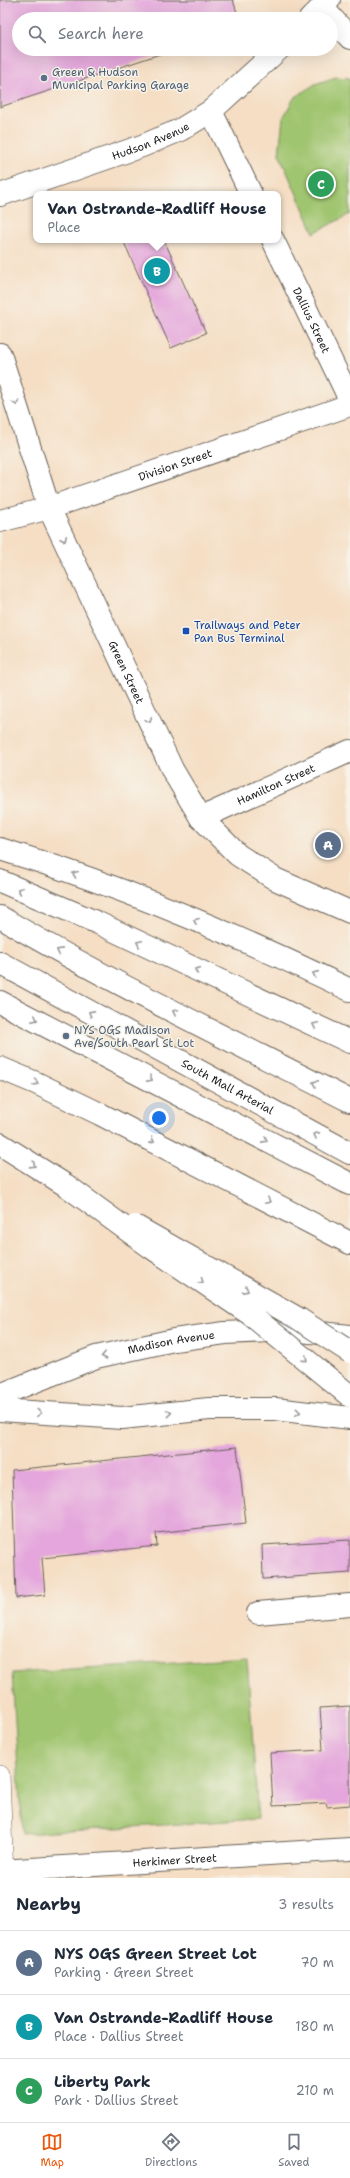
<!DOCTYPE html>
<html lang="en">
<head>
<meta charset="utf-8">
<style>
  body { margin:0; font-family:"Shantell Sans",sans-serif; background:#f2f2f3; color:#1f2937 }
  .you { position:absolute; left:159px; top:1118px; width:14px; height:14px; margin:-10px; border:3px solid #fff; border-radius:50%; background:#1a73e8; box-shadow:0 0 0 6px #1a73e833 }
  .badge { display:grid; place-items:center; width:26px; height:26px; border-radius:50%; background:#ea580c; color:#fff; font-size:13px; font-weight:700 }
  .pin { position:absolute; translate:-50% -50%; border:2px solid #fff; box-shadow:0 1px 4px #0006 }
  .popup { position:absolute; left:33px; top:191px; width:248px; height:52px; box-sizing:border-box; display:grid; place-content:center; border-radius:8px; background:#fff; filter:drop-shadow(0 1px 3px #0005); font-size:13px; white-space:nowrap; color:#747a83 }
  .popup b { font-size:15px; color:#1f2937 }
  .popup::after { content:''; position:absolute; left:50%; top:100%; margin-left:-8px; border:8px solid transparent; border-top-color:#fff }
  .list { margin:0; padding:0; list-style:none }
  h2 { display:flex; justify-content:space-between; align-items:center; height:52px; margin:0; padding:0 16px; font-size:17px }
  h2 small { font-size:13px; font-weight:400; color:#747a83 }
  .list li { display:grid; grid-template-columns:26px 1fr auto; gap:12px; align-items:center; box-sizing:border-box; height:64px; padding:0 16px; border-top:1px solid #e0e1e3 }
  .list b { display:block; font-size:15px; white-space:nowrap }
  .list p { margin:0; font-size:13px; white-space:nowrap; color:#747a83 }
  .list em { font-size:13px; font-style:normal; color:#747a83 }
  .icon { flex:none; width:22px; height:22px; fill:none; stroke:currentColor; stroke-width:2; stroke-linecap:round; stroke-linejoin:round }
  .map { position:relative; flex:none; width:350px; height:1878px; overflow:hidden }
  .search { position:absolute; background:#fff; box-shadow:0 4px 16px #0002; left:12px; right:12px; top:12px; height:44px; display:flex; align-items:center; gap:10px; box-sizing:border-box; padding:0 14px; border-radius:22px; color:#747a83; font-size:15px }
  .sheet { height:244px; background:#fff }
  nav { display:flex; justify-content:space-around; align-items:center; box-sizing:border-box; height:56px; border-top:1px solid #e0e1e3; background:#fff; font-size:11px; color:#747a83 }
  nav a { display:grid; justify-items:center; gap:2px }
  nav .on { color:#ea580c }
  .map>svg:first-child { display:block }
</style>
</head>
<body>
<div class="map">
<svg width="350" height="1878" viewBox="0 0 350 1878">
  <rect width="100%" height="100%" fill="#f7f3e8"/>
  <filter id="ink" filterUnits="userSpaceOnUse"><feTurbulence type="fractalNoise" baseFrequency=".025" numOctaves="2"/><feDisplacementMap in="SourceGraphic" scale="8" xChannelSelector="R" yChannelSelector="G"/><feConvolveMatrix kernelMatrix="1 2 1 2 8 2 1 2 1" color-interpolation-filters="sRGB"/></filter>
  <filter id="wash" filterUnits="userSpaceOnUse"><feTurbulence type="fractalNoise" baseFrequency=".012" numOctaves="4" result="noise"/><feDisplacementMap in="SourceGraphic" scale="16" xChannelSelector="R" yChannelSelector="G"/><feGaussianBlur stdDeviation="0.9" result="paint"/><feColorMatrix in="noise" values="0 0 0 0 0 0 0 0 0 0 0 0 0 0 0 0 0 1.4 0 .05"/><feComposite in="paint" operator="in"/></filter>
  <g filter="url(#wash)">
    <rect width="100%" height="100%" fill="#f5dec4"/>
    <g fill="#a0c56f" stroke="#5e7046">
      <polygon points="336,77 350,78 350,214 314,233 279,154 283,118 294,98 315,84"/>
      <polygon points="247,1657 258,1819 22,1834 12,1673"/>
    </g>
    <g id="blocks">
      <g fill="#e4a6dc">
        <polygon points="0,0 233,0 239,19 19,19 19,49 175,49 0,107"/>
        <polygon points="123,240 164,240 206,333 171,348"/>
        <polygon points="237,1447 246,1523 156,1533 157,1546 42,1558 45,1595 16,1598 12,1470"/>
        <polygon points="350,1540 350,1573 263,1579 262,1545"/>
        <polygon points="350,1706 350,1805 327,1807 326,1803 273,1806 270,1753 323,1750 320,1708"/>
      </g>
    </g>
  </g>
  <g filter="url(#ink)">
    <use href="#blocks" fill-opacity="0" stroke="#686057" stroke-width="1"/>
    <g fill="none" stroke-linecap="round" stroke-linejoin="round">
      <defs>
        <polyline id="pedestrian" points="0,1775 4,1878"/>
        <g id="minor">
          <polyline points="322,7 350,38"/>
          <polyline points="211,111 251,194"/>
          <path id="s1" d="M273,240L350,400"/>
          <path id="s2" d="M0,354L49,508L173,771L201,818L238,855L275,879L350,912"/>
          <path id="s3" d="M0,521L49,508L350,405"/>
          <path id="s4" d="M201,818L350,751"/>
          <polyline points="258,1613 350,1605"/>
          <path id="s5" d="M0,1871L350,1849"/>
        </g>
        <g id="tertiary">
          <polyline points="310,19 329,0"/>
          <path id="s6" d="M0,195L142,146L180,130L211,111L279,49"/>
        </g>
        <g id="primary">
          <polyline points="0,881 98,923 350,1042"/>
          <path d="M0,917C113,984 233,1041 350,1101"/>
          <path id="s7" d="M0,963L350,1153"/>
          <polyline points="0,1002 350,1184"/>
          <polyline points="0,1068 36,1083 100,1114 350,1243"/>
          <polyline points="0,1144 67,1186"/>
          <path id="s8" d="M0,1395L96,1357L174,1340L225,1333L291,1330L350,1336"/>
          <polyline points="0,1410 122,1418 209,1409 275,1409 350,1418"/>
        </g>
        <path id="motorway" d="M0,849C120,885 237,935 350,990"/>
      </defs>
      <use href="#pedestrian" stroke="#686057" stroke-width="20"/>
      <use href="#minor" stroke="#686057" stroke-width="24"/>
      <use href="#tertiary" stroke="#686057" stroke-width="24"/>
      <use href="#primary" stroke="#686057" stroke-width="24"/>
      <use href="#motorway" stroke="#686057" stroke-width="24"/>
      <use href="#pedestrian" stroke="#fff" stroke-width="19"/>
      <use href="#minor" stroke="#fff" stroke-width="22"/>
      <use href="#tertiary" stroke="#fff" stroke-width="22"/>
      <use href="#primary" stroke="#fff" stroke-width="22"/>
      <use href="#motorway" stroke="#fff" stroke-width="22"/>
      <defs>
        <polyline id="primary-bridge" points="135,1226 299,1319 350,1352"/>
        <polyline id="motorway-bridge" points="67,1186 152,1248 250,1314 350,1396"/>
      </defs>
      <use href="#primary-bridge" stroke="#686057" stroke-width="24" stroke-linecap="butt"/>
      <use href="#motorway-bridge" stroke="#686057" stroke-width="24" stroke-linecap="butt"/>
      <use href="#primary-bridge" stroke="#fff" stroke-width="22"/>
      <use href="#motorway-bridge" stroke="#fff" stroke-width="22"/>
    </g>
    <defs><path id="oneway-chevron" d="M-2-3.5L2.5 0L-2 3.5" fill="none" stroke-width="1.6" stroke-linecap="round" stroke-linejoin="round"/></defs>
    <g stroke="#999">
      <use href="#oneway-chevron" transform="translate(16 403) rotate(72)"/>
      <use href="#oneway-chevron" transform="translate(64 539) rotate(65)"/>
      <use href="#oneway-chevron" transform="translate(149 720) rotate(65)"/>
      <use href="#oneway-chevron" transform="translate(75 874) rotate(-159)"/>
      <use href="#oneway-chevron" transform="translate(20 890) rotate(-157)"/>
      <use href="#oneway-chevron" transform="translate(196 921) rotate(-157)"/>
      <use href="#oneway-chevron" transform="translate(139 943) rotate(-155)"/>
      <use href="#oneway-chevron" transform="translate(59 951) rotate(-152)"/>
      <use href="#oneway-chevron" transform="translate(197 970) rotate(-155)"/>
      <use href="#oneway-chevron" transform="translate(315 974) rotate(-156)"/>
      <use href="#oneway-chevron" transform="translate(175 1012) rotate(-153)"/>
      <use href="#oneway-chevron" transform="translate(91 1013) rotate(-151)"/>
      <use href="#oneway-chevron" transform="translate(35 1019) rotate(27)"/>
      <use href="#oneway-chevron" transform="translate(315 1025) rotate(-155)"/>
      <use href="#oneway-chevron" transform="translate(150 1079) rotate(28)"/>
      <use href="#oneway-chevron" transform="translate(36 1083) rotate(24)"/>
      <use href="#oneway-chevron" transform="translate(315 1083) rotate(-153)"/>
      <use href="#oneway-chevron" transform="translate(316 1135) rotate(-152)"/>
      <use href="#oneway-chevron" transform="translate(265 1140) rotate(28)"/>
      <use href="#oneway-chevron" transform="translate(152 1141) rotate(27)"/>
      <use href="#oneway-chevron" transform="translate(33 1165) rotate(32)"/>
      <use href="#oneway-chevron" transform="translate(268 1201) rotate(27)"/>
      <use href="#oneway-chevron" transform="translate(201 1281) rotate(34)"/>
      <use href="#oneway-chevron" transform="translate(246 1290) rotate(29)"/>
      <use href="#oneway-chevron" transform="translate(104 1356) rotate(167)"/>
      <use href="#oneway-chevron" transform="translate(305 1359) rotate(40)"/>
      <use href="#oneway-chevron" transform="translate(298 1412) rotate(5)"/>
      <use href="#oneway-chevron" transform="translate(39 1413) rotate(3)"/>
      <use href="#oneway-chevron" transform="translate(169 1413) rotate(-6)"/>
    </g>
  </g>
  <g fill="#5c6f8a" stroke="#f7f3e8" stroke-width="1.5">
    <circle cx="44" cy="78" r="4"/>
    <circle cx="66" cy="1036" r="4"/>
  </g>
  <rect fill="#1a4fb4" stroke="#f7f3e8" stroke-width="1.5" x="182" y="627" width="8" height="8" rx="2"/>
  <g text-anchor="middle" stroke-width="3" stroke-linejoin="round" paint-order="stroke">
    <g font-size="11" fill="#4e5e75" stroke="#f7f3e8" text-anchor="start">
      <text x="52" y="76">Green &amp; Hudson<tspan x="52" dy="13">Municipal Parking Garage</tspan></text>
      <text x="74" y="1034">NYS OGS Madison<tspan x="74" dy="13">Ave/South Pearl St Lot</tspan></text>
    </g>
    <g font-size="11" fill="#1c1c1c" stroke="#f7f3e8">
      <text dy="4" stroke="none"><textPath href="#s6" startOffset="160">Hudson Avenue</textPath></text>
      <text dy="4" stroke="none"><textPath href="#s1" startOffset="89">Dallius Street</textPath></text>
      <text dy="4" stroke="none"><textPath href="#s3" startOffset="184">Division Street</textPath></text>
      <text dy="4" stroke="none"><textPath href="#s2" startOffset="343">Green Street</textPath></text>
      <text dy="4" stroke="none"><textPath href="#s4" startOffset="82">Hamilton Street</textPath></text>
      <text dy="4" stroke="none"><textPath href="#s7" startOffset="259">South Mall Arterial</textPath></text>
      <text dy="4" stroke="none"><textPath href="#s8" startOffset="180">Madison Avenue</textPath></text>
      <text dy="4" stroke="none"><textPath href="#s5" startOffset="175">Herkimer Street</textPath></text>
    </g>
    <g font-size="11" fill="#164399" stroke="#f7f3e8" text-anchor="start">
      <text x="194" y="629">Trailways and Peter<tspan x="194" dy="13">Pan Bus Terminal</tspan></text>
    </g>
  </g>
</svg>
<div class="you"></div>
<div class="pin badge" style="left:328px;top:845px;background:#5c6f8a">A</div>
<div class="pin badge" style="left:157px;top:271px;background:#0f9aa8">B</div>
<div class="popup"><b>Van Ostrande-Radliff House</b>Place</div>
<div class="pin badge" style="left:321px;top:184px;background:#2e9e5b">C</div>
<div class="search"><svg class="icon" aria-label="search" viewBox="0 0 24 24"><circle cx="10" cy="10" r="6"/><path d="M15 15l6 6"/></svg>Search here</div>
</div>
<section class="sheet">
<h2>Nearby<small>3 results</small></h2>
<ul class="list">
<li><span class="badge" style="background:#5c6f8a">A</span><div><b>NYS OGS Green Street Lot</b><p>Parking · Green Street</p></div><em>70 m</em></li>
<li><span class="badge" style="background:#0f9aa8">B</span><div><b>Van Ostrande-Radliff House</b><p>Place · Dallius Street</p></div><em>180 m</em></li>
<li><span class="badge" style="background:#2e9e5b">C</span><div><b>Liberty Park</b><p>Park · Dallius Street</p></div><em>210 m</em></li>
</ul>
</section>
<nav>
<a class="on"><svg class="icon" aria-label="map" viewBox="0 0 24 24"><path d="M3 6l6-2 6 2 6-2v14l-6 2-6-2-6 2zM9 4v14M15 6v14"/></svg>Map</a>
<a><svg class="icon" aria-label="directions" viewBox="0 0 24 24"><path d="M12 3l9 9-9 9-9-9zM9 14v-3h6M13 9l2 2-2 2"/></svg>Directions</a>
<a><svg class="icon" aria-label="saved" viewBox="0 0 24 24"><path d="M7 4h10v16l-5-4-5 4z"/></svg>Saved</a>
</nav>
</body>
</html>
